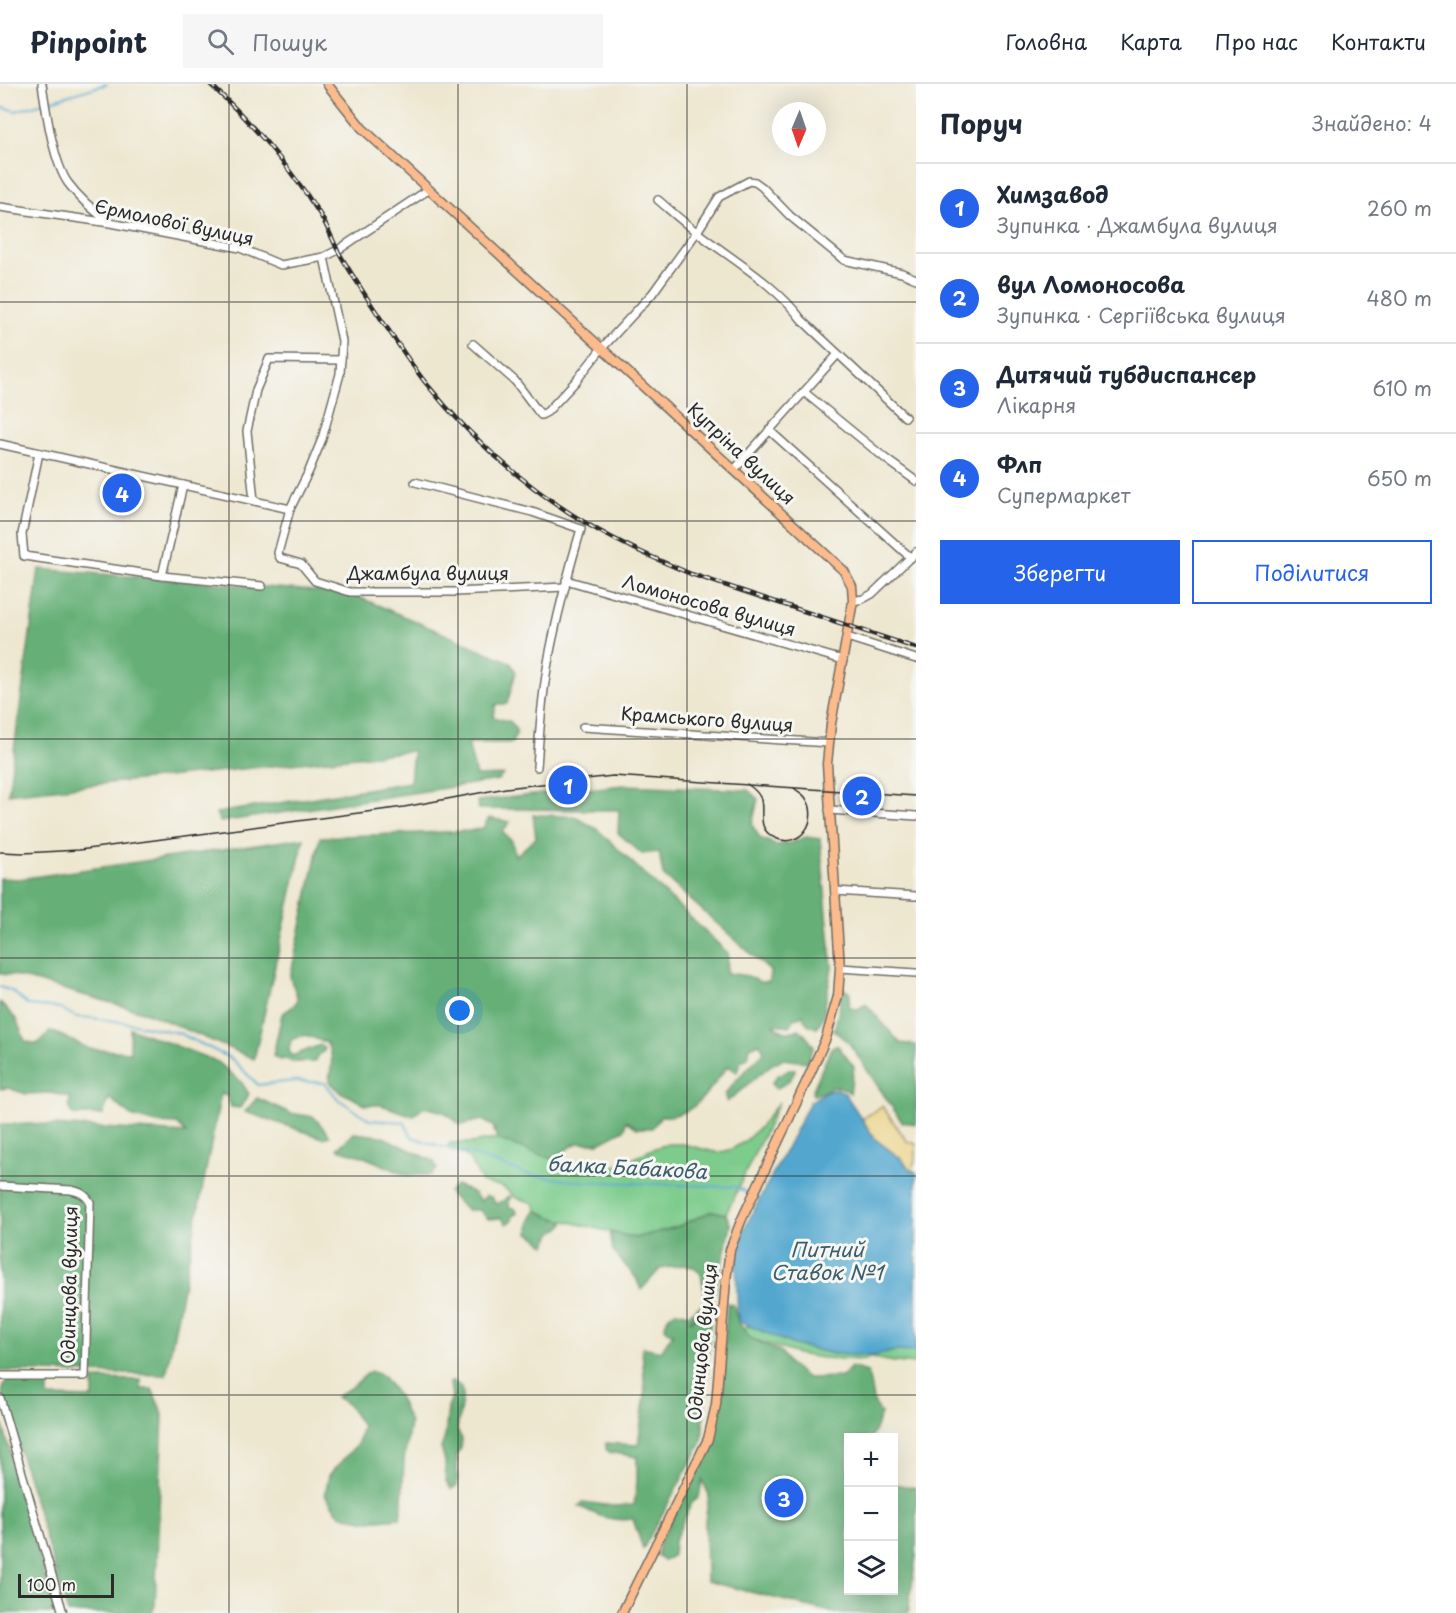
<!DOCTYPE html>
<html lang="uk">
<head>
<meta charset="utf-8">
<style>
  body { margin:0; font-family:"Playpen Sans",sans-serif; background:#f6f6f7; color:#1f2937 }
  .controls { position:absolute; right:18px; bottom:18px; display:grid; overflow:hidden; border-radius:0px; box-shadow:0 6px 24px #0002 }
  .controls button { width:54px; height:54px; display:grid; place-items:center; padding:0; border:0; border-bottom:2px solid #e0e1e3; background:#fff; color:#1f2937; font:30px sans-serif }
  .compass { position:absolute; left:772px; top:18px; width:54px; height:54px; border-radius:50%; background:#fff; box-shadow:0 6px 24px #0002; rotate:182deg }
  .scale { position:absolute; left:18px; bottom:15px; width:96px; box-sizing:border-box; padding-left:6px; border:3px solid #2b2b2b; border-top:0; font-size:16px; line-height:21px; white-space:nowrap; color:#2b2b2b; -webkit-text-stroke:4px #f6f6f2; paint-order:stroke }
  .you { position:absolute; left:460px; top:927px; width:21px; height:21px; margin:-15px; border:4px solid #fff; border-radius:50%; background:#1a73e8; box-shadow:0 0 0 9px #1a73e833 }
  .badge { display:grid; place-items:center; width:39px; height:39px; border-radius:50%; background:#2563eb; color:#fff; font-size:20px; font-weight:700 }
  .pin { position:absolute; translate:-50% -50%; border:3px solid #fff; box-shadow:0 2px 6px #0006 }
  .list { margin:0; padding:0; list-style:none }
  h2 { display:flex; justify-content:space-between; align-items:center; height:78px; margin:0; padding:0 24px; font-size:26px }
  h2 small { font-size:20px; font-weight:400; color:#747a83 }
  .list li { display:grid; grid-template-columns:39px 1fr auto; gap:18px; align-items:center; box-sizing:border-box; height:90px; padding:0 24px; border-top:2px solid #e0e1e3 }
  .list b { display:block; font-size:22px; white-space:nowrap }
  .list p { margin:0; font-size:20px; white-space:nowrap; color:#747a83 }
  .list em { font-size:20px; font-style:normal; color:#747a83 }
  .actions { display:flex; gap:12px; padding:18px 24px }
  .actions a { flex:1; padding:14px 0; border:2px solid #2563eb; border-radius:0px; text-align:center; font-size:21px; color:#2563eb }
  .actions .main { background:#2563eb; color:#fff }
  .icon { flex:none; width:33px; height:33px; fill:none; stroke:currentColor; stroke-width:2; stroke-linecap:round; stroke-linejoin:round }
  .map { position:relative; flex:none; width:916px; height:1529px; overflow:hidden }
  header { display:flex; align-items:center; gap:36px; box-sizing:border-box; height:84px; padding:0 30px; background:#fff; border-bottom:2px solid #e0e1e3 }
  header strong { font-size:28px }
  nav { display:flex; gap:33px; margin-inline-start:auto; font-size:21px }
  .search { width:420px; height:54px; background:#f6f6f7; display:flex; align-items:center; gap:15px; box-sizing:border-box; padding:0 21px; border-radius:0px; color:#747a83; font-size:22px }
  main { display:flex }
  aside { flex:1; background:#fff }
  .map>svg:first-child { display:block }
</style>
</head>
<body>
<header>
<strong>Pinpoint</strong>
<div class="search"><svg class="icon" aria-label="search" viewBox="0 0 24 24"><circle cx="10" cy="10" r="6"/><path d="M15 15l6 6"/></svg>Пошук</div>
<nav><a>Головна</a><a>Карта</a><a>Про нас</a><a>Контакти</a></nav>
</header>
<main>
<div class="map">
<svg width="916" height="1529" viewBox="0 0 916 1529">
  <rect width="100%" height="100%" fill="#f6f6f2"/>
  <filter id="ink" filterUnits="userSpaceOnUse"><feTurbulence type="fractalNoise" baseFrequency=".0167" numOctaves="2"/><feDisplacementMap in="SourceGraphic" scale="12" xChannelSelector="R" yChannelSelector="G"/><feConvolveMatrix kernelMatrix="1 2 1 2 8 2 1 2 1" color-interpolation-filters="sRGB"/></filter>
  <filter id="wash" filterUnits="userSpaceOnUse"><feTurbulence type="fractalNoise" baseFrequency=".008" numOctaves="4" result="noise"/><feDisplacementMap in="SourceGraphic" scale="24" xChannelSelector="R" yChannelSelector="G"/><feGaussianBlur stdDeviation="1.35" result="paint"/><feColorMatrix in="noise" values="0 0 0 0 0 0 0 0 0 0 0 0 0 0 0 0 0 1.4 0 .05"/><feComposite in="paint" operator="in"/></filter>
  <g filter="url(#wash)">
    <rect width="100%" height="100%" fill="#eee7d0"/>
    <g fill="#7dcc8c" stroke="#547c5c" stroke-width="1.5">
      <polygon points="779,1018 726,1130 712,1127 677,1143 635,1154 550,1133 536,1126 534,1119 517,1114 501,1102 491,1101 482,1098 469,1075 463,1070 447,1064 450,1059 471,1059 497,1055 567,1080 603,1086 627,1078 652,1065 668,1060 683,1060 719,1069 732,1065 744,1058 760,1043"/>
      <polygon points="748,1241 916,1246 916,1280 894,1278 872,1274 861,1276 822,1274 797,1270 750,1254 744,1246"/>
    </g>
    <g fill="#66b078" stroke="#486e52" stroke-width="1.5">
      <polygon points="39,485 352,510 510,578 516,588 507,620 496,620 493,633 511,638 517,648 512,659 468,659 476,692 503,691 498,696 220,738 216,729 410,698 413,667 8,710"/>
      <path d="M624,701L748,706L758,715L752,741L760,754L777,761L790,759L806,753L820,755L832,883L823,933L817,944C808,941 804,939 803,930L799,933H795L790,942L774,940C782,949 789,950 799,945C806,950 808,956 814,962L807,978L782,975L771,981L727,1018L725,1010L737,995L764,968L760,959L750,963L748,973L740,978L737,988L728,982C709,1005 695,1035 661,1032L652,1044H637L626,1037L624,1046L599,1059H577L552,1075L497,1055L493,1042L482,1036L461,1041L444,1028L424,1023L413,1032L381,1021H365L353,1014L340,1008L329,997C331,980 335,974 326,958C307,955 313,946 291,956L289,966L292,972L320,961L324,963V967L318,971L314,978H292L286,975L279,976L273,972L282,930C304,916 298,916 290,894L320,753L469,747L483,744L489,734L510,738L502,748L512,757L515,772L536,754L533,731L574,732L597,745L728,869L727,889L748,892L760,898H769L770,887L663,791L659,768L642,770L618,749L619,726L479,725L477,717Z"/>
      <polygon points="304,754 254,975 150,930 13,891 0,890 0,794 19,795"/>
      <polygon points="842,904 850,909 849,922 856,926 866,920 900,959 916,961 916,1040 902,1038 849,959 834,947 839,926"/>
      <polygon points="0,918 16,935 25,957 37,960 51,947 90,965 130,968 130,944 218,978 242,999 249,1010 240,1024 231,1023 228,1013 221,1009 166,1291 0,1287 0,1040 36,1040 186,1049 177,1040 157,1039 131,1032 109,1014 103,1031 73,1031 69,1022 70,1013 50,1009 26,1010 8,1004 0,1005"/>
      <path d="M834,962H838L854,983L850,1009C834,995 827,1009 813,1011L812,1008L831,964Z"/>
      <path d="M790,985H795C794,995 784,1000 776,1005L772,999L777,992Z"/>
      <polygon points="257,1014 290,1029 314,1033 330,1052 323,1054 245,1028"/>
      <polygon points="354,1049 381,1052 434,1077 437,1085 431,1091 406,1091 362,1072 337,1065"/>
      <path d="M456,1101L474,1109L480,1117L486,1112L491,1113L496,1120L503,1117L508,1112L512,1113L509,1117V1123L516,1125L517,1130L513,1131L512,1136L506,1140L502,1134L488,1135L480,1126H467C461,1119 453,1116 449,1108Z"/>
      <path d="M536,1126L550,1133L564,1137V1140L560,1144L553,1148L546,1161C540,1158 536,1152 529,1149V1140Z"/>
      <path d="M712,1127L726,1130L731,1142L711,1223L689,1236L691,1237L711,1226L702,1358L643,1465L633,1435C611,1438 598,1432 579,1422L583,1418L613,1422L634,1421L637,1398V1373L609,1368L606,1365V1359L638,1361L645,1310L642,1263L661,1267L673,1249L669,1248L665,1244C666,1235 668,1232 676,1227L689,1230L704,1219L705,1211L701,1190L693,1183L683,1181L660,1185L641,1206L636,1194L613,1167L610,1148L635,1154L677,1143Z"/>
      <polygon points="727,1219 734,1221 738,1237 750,1254 781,1268 789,1280 807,1294 842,1293 851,1283 868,1288 873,1316 881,1330 872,1353 848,1354 848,1506 894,1506 894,1400 916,1404 916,1472 908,1529 835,1529 706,1497 705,1437 709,1411 702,1396 699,1413 691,1420 674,1458 673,1471 664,1477 657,1472 659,1459 711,1361 725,1256"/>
      <polygon points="370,1287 383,1292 398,1312 410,1339 404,1376 402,1421 400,1434 367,1437 340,1431 325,1411 329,1391 358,1359 362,1342 348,1321 336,1313 353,1302"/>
      <polygon points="12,1294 48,1295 48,1313 93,1314 93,1295 141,1296 141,1305 152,1305 163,1331 155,1521 152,1529 68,1529 2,1308 5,1299"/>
      <polygon points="453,1297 460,1302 463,1310 457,1346 462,1355 461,1364 457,1370 457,1402 451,1405 446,1397 445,1378 441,1364 445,1353 448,1324 452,1312 450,1299"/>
      <polygon points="0,1331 55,1529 0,1529"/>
    </g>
    <polygon fill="#eeda9e" stroke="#8c8264" stroke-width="1.5" points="882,1022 907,1057 916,1060 916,1074 911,1086 900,1074 875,1055 862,1035"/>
    <polygon fill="#53a7cf" stroke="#3f697d" stroke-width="1.5" points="837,1005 844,1008 875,1055 900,1074 911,1086 916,1088 916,1268 896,1267 873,1272 834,1270 794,1261 738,1237 736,1176 740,1153 810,1018 825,1008"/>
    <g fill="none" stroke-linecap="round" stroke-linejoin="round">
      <g stroke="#53a7cf" stroke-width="2">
        <polyline points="0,23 16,27 107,0"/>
        <polyline points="0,903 12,907 28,921 60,924 76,933 92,934 129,939 179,949 232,975 258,1001 295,997 325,999 338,1015 370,1036 404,1038 412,1053 436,1061 473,1071 529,1091 574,1097 736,1103 762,1116"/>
      </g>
    </g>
  </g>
  <g filter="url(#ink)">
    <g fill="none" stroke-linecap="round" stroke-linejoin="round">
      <defs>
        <g id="minor">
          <path d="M42,0C46,26 53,78 68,99C79,114 94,127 109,138"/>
          <path d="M658,116C671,127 684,139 698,149C733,176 775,200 802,236L905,333"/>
          <polyline points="0,123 110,139 240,164 281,181 324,173 338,166 428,106"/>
          <polyline points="324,173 342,257 340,290 322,355 309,387 290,425 278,469 280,474 301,480 315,497 350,508 454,508 565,503"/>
          <polyline points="473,260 515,297 537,326 541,331 547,328 576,297 602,264 652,210 697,148 719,113 749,97 755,98 762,103 790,132 844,176 902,189 916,195"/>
          <polyline points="804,308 886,375 916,397"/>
          <polyline points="769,346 911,474"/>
          <polyline points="0,360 290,425"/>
          <polyline points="39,369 22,450 24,472 162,492 262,502"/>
          <polyline points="734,386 838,270"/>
          <path d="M415,398L532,428L581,445C570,482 560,520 552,558C543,599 540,641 537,683"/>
          <polyline points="254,417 247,347 256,306 269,275 341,276"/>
          <polyline points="162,492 183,401"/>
          <polyline points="566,496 843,576"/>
          <polyline points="853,517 863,515 872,510 916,468"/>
          <polyline points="847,553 916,575"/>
          <polyline points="583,643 829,659"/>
          <polyline points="829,726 916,732"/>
          <polyline points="835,807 916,812"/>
          <polyline points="840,884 916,889"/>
          <path d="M0,1102L71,1106C80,1108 85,1110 90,1118L85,1292H0"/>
          <polyline points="0,1314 63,1529"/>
        </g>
        <polyline id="major" points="327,0 362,44 844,487 852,502 853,517 831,640 827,680 840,884 838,912 826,954 809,992 741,1137 730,1166 726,1196 716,1321 708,1355 622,1529"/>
      </defs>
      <use href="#minor" stroke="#6f6d65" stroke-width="10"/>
      <use href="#major" stroke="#6f6d65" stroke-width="11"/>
      <use href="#minor" stroke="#fff" stroke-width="7"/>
      <use href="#major" stroke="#fbbb8d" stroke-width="8"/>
      <g stroke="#2b2b2b" stroke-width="1.5">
        <path d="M747,700C753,704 757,707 760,713C766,725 754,744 775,754C801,766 821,734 805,713C802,709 797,707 794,704"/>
        <polyline points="0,768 23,769 79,766 404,723 506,704 613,692 916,712"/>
      </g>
      <defs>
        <path id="rail" d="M210,0C252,39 290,83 321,132C327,142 332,154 337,165C351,190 367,214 383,238C397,258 410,279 425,298C470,354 527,404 589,441C621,460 656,475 691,490L916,564"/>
      </defs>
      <use href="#rail" stroke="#2b2b2b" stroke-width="4.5"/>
      <use href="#rail" stroke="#f6f6f2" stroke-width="2" stroke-dasharray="7" stroke-linecap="butt"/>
    </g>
  </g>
  <path fill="none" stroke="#2b2b2b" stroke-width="1.5" stroke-opacity="0.55" d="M229,0V1529M458,0V1529M687,0V1529M0,218H916M0,437H916M0,655H916M0,874H916M0,1092H916M0,1311H916"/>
  <g text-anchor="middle" stroke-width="6" stroke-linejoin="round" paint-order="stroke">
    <g font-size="18" fill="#2b2b2b" stroke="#f6f6f2">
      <text transform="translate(174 139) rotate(12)" y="6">Єрмолової вулиця</text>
      <text transform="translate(741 370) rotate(43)" y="6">Купріна вулиця</text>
      <text x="428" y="496">Джамбула вулиця</text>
      <text transform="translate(709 522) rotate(16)" y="6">Ломоносова вулиця</text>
      <text transform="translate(707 636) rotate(4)" y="6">Крамського вулиця</text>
      <text transform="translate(70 1201) rotate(-89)" y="6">Одинцова вулиця</text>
      <text transform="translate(703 1258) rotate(-84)" y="6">Одинцова вулиця</text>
    </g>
    <g font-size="20" font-style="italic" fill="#3b5d6d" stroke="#f6f6f2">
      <text transform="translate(627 1084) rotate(3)" y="7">балка Бабакова</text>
      <text x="827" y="1173">Питний<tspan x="827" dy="23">Ставок №1</tspan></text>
    </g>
  </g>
</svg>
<div class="controls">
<button>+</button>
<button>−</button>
<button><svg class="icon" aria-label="layers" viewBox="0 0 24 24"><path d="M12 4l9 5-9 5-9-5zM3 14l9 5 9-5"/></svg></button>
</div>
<svg class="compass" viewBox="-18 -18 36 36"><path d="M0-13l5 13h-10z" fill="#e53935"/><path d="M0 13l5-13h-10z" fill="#747a83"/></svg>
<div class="scale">100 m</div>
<div class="you"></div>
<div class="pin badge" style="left:568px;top:701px">1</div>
<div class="pin badge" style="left:862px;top:712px">2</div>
<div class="pin badge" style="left:784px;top:1414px">3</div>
<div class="pin badge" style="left:122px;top:409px">4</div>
</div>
<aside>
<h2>Поруч<small>Знайдено: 4</small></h2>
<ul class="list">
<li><span class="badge">1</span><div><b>Химзавод</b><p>Зупинка · Джамбула вулиця</p></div><em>260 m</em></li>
<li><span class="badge">2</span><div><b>вул Ломоносова</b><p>Зупинка · Сергіївська вулиця</p></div><em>480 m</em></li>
<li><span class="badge">3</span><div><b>Дитячий тубдиспансер</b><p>Лікарня</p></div><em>610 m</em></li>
<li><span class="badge">4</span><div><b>Флп</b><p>Супермаркет</p></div><em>650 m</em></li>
</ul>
<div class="actions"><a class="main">Зберегти</a><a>Поділитися</a></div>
</aside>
</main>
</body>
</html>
